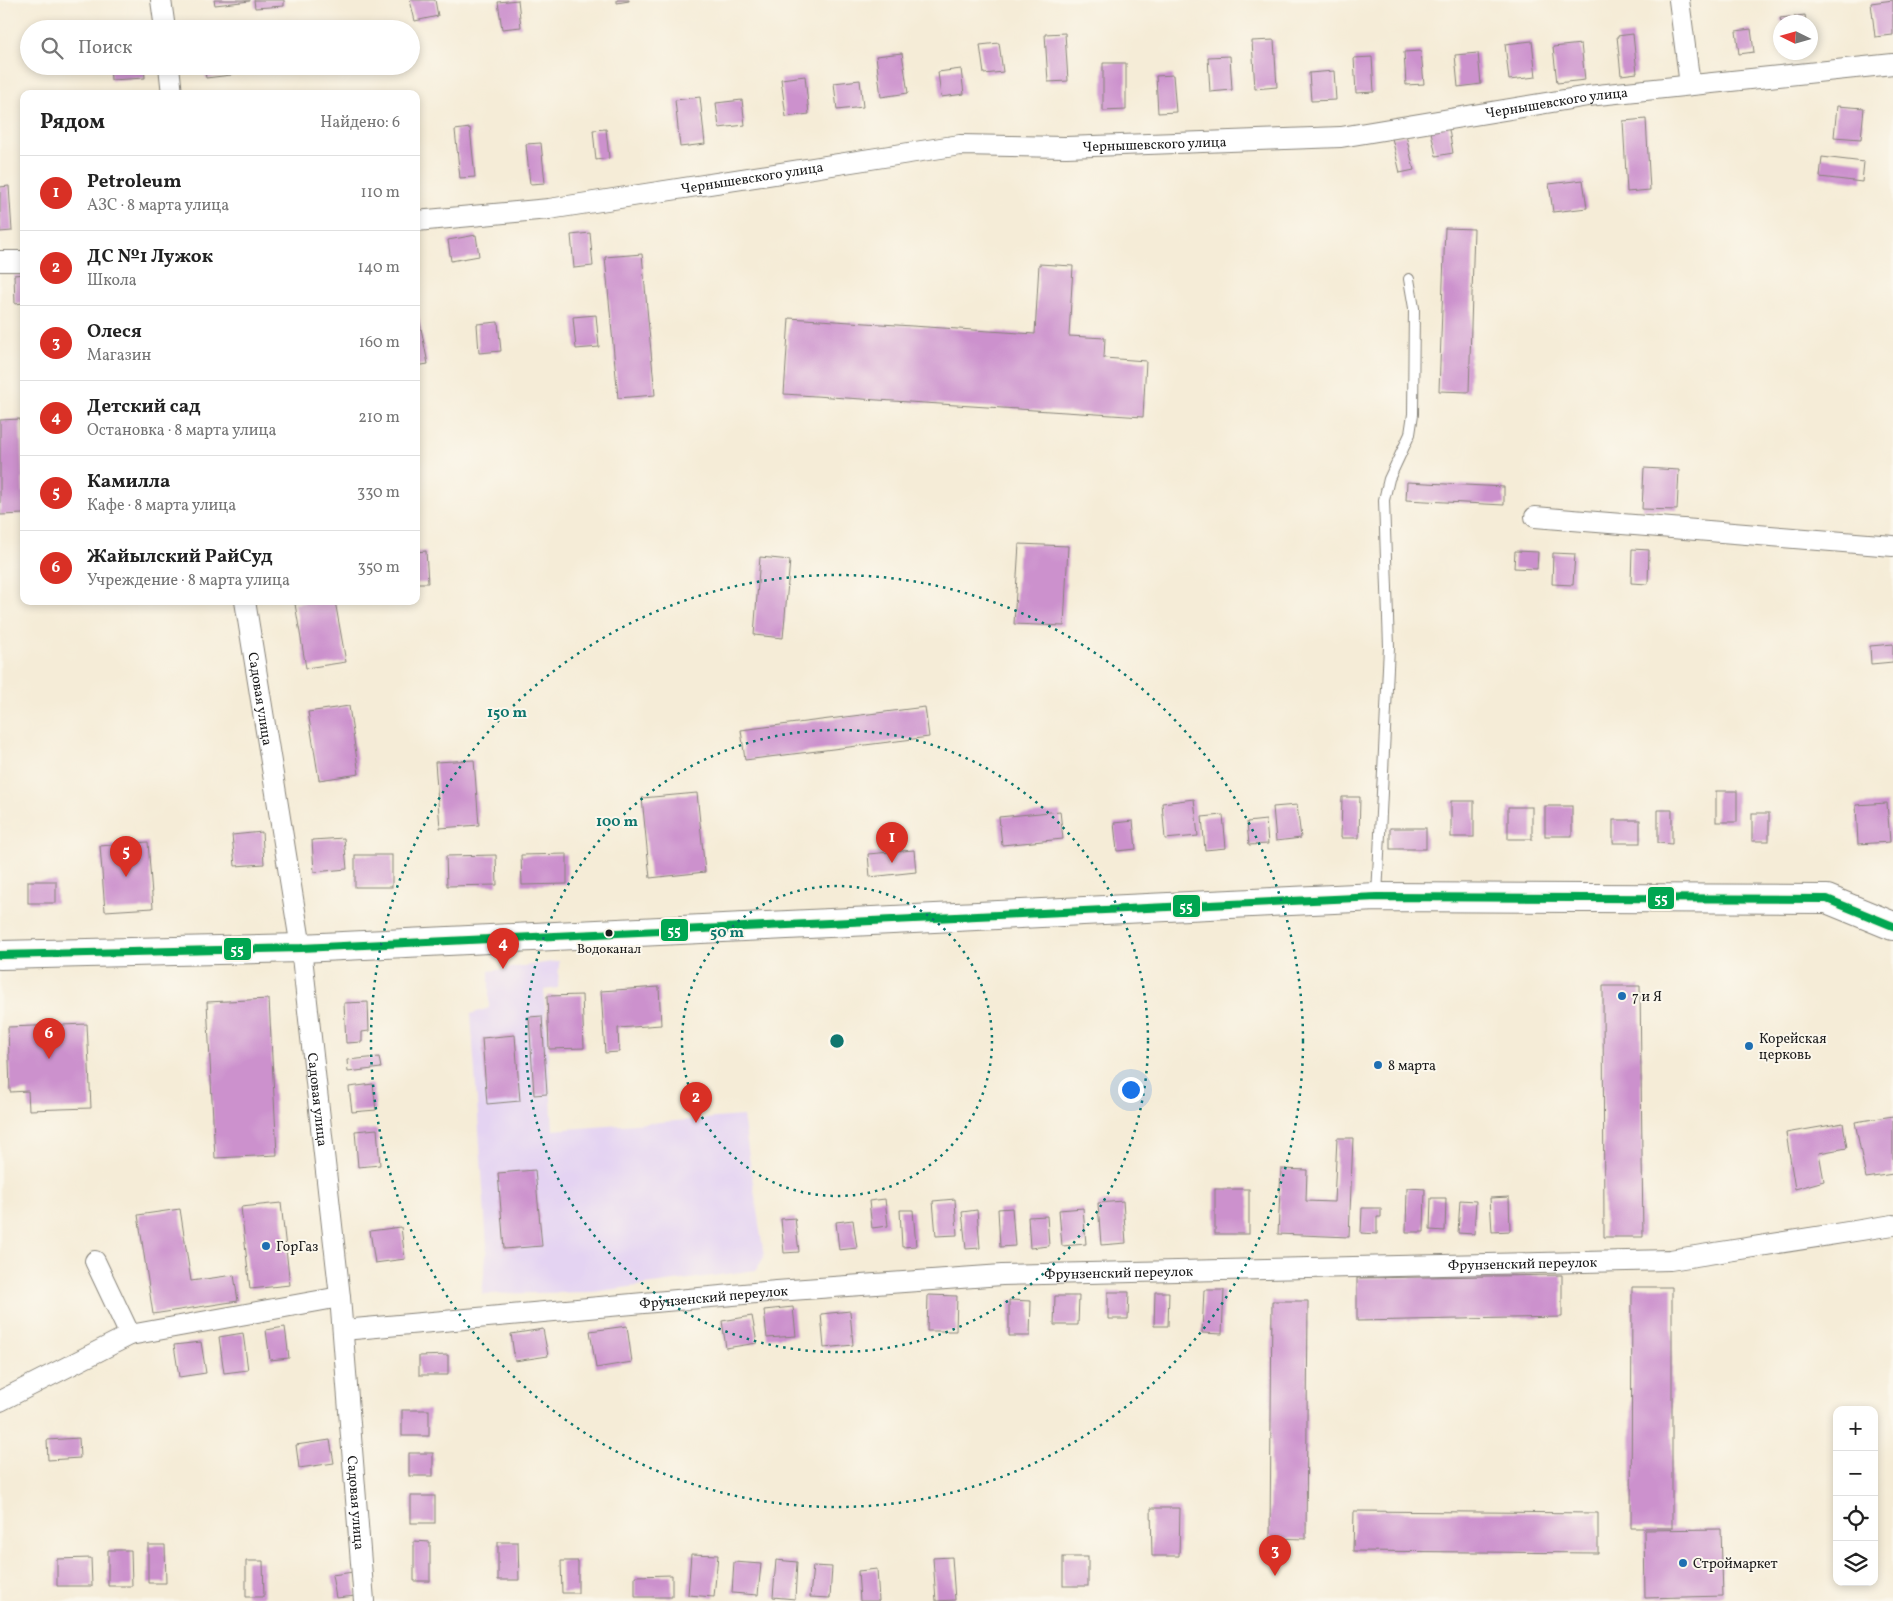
<!DOCTYPE html>
<html lang="ru">
<head>
<meta charset="utf-8">
<style>
  body { margin:0; font-family:Vollkorn,serif; background:#f6f6f6; color:#222 }
  .controls { position:absolute; right:15px; bottom:15px; display:grid; overflow:hidden; border-radius:10px; box-shadow:0 2px 8px #0003 }
  .controls button { width:45px; height:45px; display:grid; place-items:center; padding:0; border:0; border-bottom:1px solid #e0e0e0; background:#fff; color:#222; font:25px sans-serif }
  .compass { position:absolute; left:1773px; top:15px; width:45px; height:45px; border-radius:50%; background:#fff; box-shadow:0 2px 8px #0003; rotate:275deg }
  .you { position:absolute; left:1130px; top:1089px; width:18px; height:18px; margin:-12px; border:4px solid #fff; border-radius:50%; background:#1a73e8; box-shadow:0 0 0 8px #1a73e833 }
  .badge { display:grid; place-items:center; width:32px; height:32px; border-radius:50%; background:#d93025; color:#fff; font-size:16px; font-weight:700 }
  .pin { position:absolute; translate:-50% -41px; filter:drop-shadow(0 1px 2px #0008) }
  .pin::after { content:''; position:absolute; top:26px; width:18px; height:15px; background:inherit; clip-path:polygon(0 0,100% 0,50% 100%) }
  .list { margin:0; padding:0; list-style:none }
  h2 { display:flex; justify-content:space-between; align-items:center; height:65px; margin:0; padding:0 20px; font-size:21px }
  h2 small { font-size:16px; font-weight:400; color:#767676 }
  .list li { display:grid; grid-template-columns:32px 1fr auto; gap:15px; align-items:center; box-sizing:border-box; height:75px; padding:0 20px; border-top:1px solid #e0e0e0 }
  .list b { display:block; font-size:19px; white-space:nowrap }
  .list p { margin:0; font-size:16px; white-space:nowrap; color:#767676 }
  .list em { font-size:16px; font-style:normal; color:#767676 }
  .icon { flex:none; width:28px; height:28px; fill:none; stroke:currentColor; stroke-width:2; stroke-linecap:round; stroke-linejoin:round }
  .map { position:relative; flex:none; width:1893px; height:1601px; overflow:hidden }
  .search { position:absolute; background:#fff; box-shadow:0 2px 8px #0003; left:20px; top:20px; width:400px; height:55px; display:flex; align-items:center; gap:12px; box-sizing:border-box; padding:0 18px; border-radius:28px; color:#767676; font-size:19px }
  .panel { position:absolute; background:#fff; box-shadow:0 2px 8px #0003; left:20px; top:90px; width:400px; height:515px; border-radius:10px }
  .map>svg:first-child { display:block }
</style>
</head>
<body>
<div class="map">
<svg width="1893" height="1601" viewBox="0 0 1893 1601">
  <rect width="100%" height="100%" fill="#fbf7ec"/>
  <filter id="ink" filterUnits="userSpaceOnUse"><feTurbulence type="fractalNoise" baseFrequency=".02" numOctaves="2"/><feDisplacementMap in="SourceGraphic" scale="10" xChannelSelector="R" yChannelSelector="G"/><feConvolveMatrix kernelMatrix="1 2 1 2 8 2 1 2 1" color-interpolation-filters="sRGB"/></filter>
  <filter id="wash" filterUnits="userSpaceOnUse"><feTurbulence type="fractalNoise" baseFrequency=".0096" numOctaves="4" result="noise"/><feDisplacementMap in="SourceGraphic" scale="20" xChannelSelector="R" yChannelSelector="G"/><feGaussianBlur stdDeviation="1.12" result="paint"/><feColorMatrix in="noise" values="0 0 0 0 0 0 0 0 0 0 0 0 0 0 0 0 0 1.4 0 .05"/><feComposite in="paint" operator="in"/></filter>
  <g filter="url(#wash)">
    <rect width="100%" height="100%" fill="#f5ecd7"/>
    <polygon fill="#e4d3f2" points="559,961 558,988 544,990 553,1130 743,1116 764,1257 756,1270 593,1292 482,1294 487,1246 471,1014 489,1008 489,971"/>
    <g id="blocks">
      <g fill="#cc91cd">
        <polygon points="214,0 250,0 250,1 215,5"/>
        <polygon points="254,0 284,0 284,6 255,8"/>
        <polygon points="410,0 435,0 438,16 415,21"/>
        <polygon points="518,0 521,27 502,29 498,2"/>
        <polygon points="617,0 629,0 629,1 617,3"/>
        <polygon points="1893,0 1893,35 1875,37 1871,3"/>
        <polygon points="1805,15 1806,22 1781,22 1780,18"/>
        <polygon points="1751,29 1754,52 1739,54 1736,31"/>
        <polygon points="1065,33 1068,81 1048,82 1045,34"/>
        <polygon points="1633,34 1637,73 1621,75 1617,36"/>
        <polygon points="1274,40 1277,87 1255,89 1252,41"/>
        <polygon points="1532,41 1536,77 1509,80 1505,44"/>
        <polygon points="999,43 1003,72 984,74 980,45"/>
        <polygon points="1581,44 1585,80 1557,83 1553,47"/>
        <polygon points="1421,51 1424,84 1406,85 1404,52"/>
        <polygon points="902,53 908,93 881,97 876,56"/>
        <polygon points="1478,53 1481,84 1458,87 1455,55"/>
        <polygon points="1230,56 1232,90 1210,92 1208,57"/>
        <polygon points="1372,57 1374,92 1356,93 1354,58"/>
        <polygon points="1103,63 1126,63 1126,110 1103,111"/>
        <polygon points="110,66 144,66 145,78 111,80"/>
        <polygon points="204,66 230,66 231,75 206,78"/>
        <polygon points="961,69 964,94 941,97 938,72"/>
        <polygon points="1334,71 1336,100 1311,101 1309,73"/>
        <polygon points="1173,75 1176,112 1158,113 1156,76"/>
        <polygon points="805,76 809,114 786,117 781,79"/>
        <polygon points="860,80 863,107 837,110 834,83"/>
        <polygon points="700,97 705,144 680,147 675,100"/>
        <polygon points="742,100 745,125 719,128 716,103"/>
        <polygon points="1837,106 1864,108 1861,139 1834,137"/>
        <polygon points="1646,119 1650,190 1627,192 1623,121"/>
        <polygon points="1448,124 1453,153 1436,156 1430,127"/>
        <polygon points="470,128 475,177 460,178 455,130"/>
        <polygon points="606,129 609,158 596,160 593,130"/>
        <polygon points="1406,135 1414,170 1400,173 1392,138"/>
        <polygon points="541,143 545,183 530,184 526,144"/>
        <polygon points="1822,157 1864,162 1862,182 1820,177"/>
        <polygon points="1583,180 1587,208 1553,212 1549,184"/>
        <polygon points="9,186 12,231 0,232 0,187"/>
        <polygon points="1445,228 1474,229 1469,392 1439,391"/>
        <polygon points="590,233 593,266 574,268 571,235"/>
        <polygon points="476,235 479,256 451,261 448,240"/>
        <polygon points="642,254 655,395 618,398 605,257"/>
        <polygon points="1039,264 1073,266 1069,336 1105,338 1104,358 1146,361 1143,417 784,394 789,318 1035,334"/>
        <polygon points="24,274 24,303 15,304 14,275"/>
        <polygon points="416,303 428,364 416,366"/>
        <polygon points="596,315 599,347 576,349 573,317"/>
        <polygon points="498,322 501,351 479,353 477,324"/>
        <polygon points="20,419 24,514 0,515 0,420"/>
        <polygon points="1644,468 1679,470 1677,510 1642,509"/>
        <polygon points="1407,482 1504,487 1504,505 1406,500"/>
        <polygon points="1019,544 1068,546 1064,626 1014,624"/>
        <polygon points="1632,549 1649,550 1648,584 1631,583"/>
        <polygon points="426,551 428,583 416,583 416,552"/>
        <polygon points="1515,551 1538,552 1537,569 1514,568"/>
        <polygon points="1553,553 1575,554 1573,585 1552,584"/>
        <polygon points="760,557 790,560 783,638 754,635"/>
        <polygon points="312,601 335,601 346,662 306,668 295,604"/>
        <polygon points="1893,644 1893,662 1871,664 1870,646"/>
        <polygon points="349,706 359,774 319,780 308,712"/>
        <polygon points="925,707 929,737 745,760 741,730"/>
        <polygon points="474,760 479,825 440,828 435,762"/>
        <rect x="1716" y="791" width="21" height="31"/>
        <polygon points="697,793 705,872 650,878 642,798"/>
        <polygon points="1342,797 1360,797 1359,838 1341,838"/>
        <polygon points="1194,799 1198,836 1165,839 1162,803"/>
        <rect x="1451" y="801" width="23" height="36"/>
        <polygon points="1887,803 1890,842 1858,844 1856,805"/>
        <polygon points="1297,805 1301,838 1276,841 1273,807"/>
        <rect x="1545" y="806" width="27" height="30"/>
        <rect x="1508" y="807" width="24" height="32"/>
        <polygon points="1658,810 1672,810 1672,844 1658,843"/>
        <polygon points="1060,811 1063,839 1002,845 999,817"/>
        <rect x="1752" y="813" width="17" height="28"/>
        <polygon points="1223,815 1226,848 1205,850 1202,817"/>
        <polygon points="1266,820 1268,844 1249,845 1247,822"/>
        <rect x="1613" y="820" width="27" height="23"/>
        <polygon points="1133,821 1136,849 1117,851 1114,823"/>
        <rect x="1390" y="828" width="36" height="21"/>
        <polygon points="262,832 264,864 235,866 232,835"/>
        <polygon points="344,838 347,869 314,872 312,840"/>
        <polygon points="148,842 153,908 105,911 100,846"/>
        <polygon points="914,850 916,872 870,877 868,854"/>
        <polygon points="567,854 567,884 522,885 521,855"/>
        <rect x="355" y="855" width="37" height="32"/>
        <polygon points="496,855 497,885 447,886 446,856"/>
        <rect x="28" y="881" width="28" height="22"/>
        <polygon points="1603,986 1640,986 1643,1237 1604,1237"/>
        <polygon points="659,987 661,1025 618,1028 619,1052 605,1053 601,991"/>
        <polygon points="582,995 584,1048 549,1049 547,996"/>
        <polygon points="269,999 277,1155 215,1158 207,1002"/>
        <polygon points="368,1002 369,1031 362,1032 362,1042 346,1043 344,1003"/>
        <polygon points="542,1016 547,1094 534,1095 529,1017"/>
        <polygon points="87,1024 91,1108 29,1110 28,1091 10,1092 8,1027"/>
        <polygon points="515,1035 520,1101 487,1104 482,1038"/>
        <polygon points="379,1057 381,1068 348,1072 347,1060"/>
        <polygon points="373,1084 376,1110 352,1112 349,1087"/>
        <polygon points="1893,1116 1893,1174 1866,1178 1855,1122"/>
        <polygon points="1843,1123 1847,1148 1819,1153 1824,1181 1795,1189 1786,1133"/>
        <polygon points="377,1129 380,1165 358,1167 355,1131"/>
        <polygon points="1337,1138 1353,1138 1349,1237 1278,1234 1281,1169 1307,1170 1306,1201 1334,1202"/>
        <polygon points="535,1170 542,1246 504,1249 498,1173"/>
        <polygon points="1407,1188 1425,1189 1424,1232 1406,1232"/>
        <rect x="1215" y="1189" width="34" height="45"/>
        <polygon points="1509,1197 1510,1231 1492,1232 1490,1198"/>
        <polygon points="1431,1198 1446,1198 1445,1231 1430,1230"/>
        <polygon points="885,1199 888,1226 872,1228 869,1201"/>
        <polygon points="955,1199 957,1235 936,1236 933,1201"/>
        <polygon points="1460,1200 1476,1201 1474,1234 1458,1233"/>
        <polygon points="1123,1201 1126,1243 1101,1245 1098,1203"/>
        <polygon points="281,1203 290,1285 250,1289 241,1207"/>
        <polygon points="1012,1208 1015,1246 1000,1247 998,1209"/>
        <polygon points="1083,1208 1086,1244 1062,1246 1059,1210"/>
        <polygon points="1362,1208 1381,1208 1381,1217 1377,1217 1377,1234 1361,1233"/>
        <polygon points="180,1209 191,1281 234,1275 238,1301 153,1314 138,1215"/>
        <polygon points="900,1210 913,1210 916,1246 902,1247"/>
        <polygon points="977,1210 980,1248 966,1249 962,1212"/>
        <polygon points="1047,1216 1049,1246 1030,1248 1028,1217"/>
        <polygon points="795,1218 799,1252 784,1253 781,1219"/>
        <polygon points="853,1220 857,1248 839,1250 836,1222"/>
        <polygon points="401,1227 405,1259 375,1263 370,1231"/>
        <polygon points="1562,1275 1562,1317 1357,1321 1357,1278"/>
        <polygon points="1632,1287 1672,1287 1672,1528 1631,1528"/>
        <polygon points="1204,1290 1224,1290 1222,1334 1202,1333"/>
        <polygon points="1108,1292 1129,1292 1128,1319 1108,1319"/>
        <polygon points="1155,1292 1169,1292 1168,1326 1154,1326"/>
        <polygon points="928,1295 957,1296 956,1331 927,1331"/>
        <polygon points="1055,1296 1079,1296 1078,1325 1054,1325"/>
        <polygon points="1009,1300 1031,1301 1030,1336 1009,1336"/>
        <polygon points="1272,1301 1308,1301 1306,1539 1270,1538"/>
        <polygon points="793,1307 796,1336 767,1338 764,1310"/>
        <polygon points="850,1311 853,1345 824,1348 821,1314"/>
        <polygon points="752,1316 757,1343 726,1348 722,1321"/>
        <polygon points="627,1326 632,1362 596,1368 590,1331"/>
        <polygon points="285,1327 289,1358 270,1360 266,1330"/>
        <polygon points="543,1329 548,1356 515,1361 511,1334"/>
        <polygon points="243,1333 248,1370 224,1373 219,1337"/>
        <polygon points="201,1342 206,1373 179,1377 174,1345"/>
        <polygon points="448,1355 448,1375 419,1375 419,1356"/>
        <rect x="402" y="1410" width="27" height="26"/>
        <polygon points="79,1438 80,1458 48,1460 47,1440"/>
        <polygon points="330,1440 334,1463 299,1468 296,1445"/>
        <rect x="409" y="1453" width="24" height="23"/>
        <rect x="411" y="1496" width="24" height="27"/>
        <polygon points="1151,1508 1180,1508 1179,1556 1152,1556"/>
        <polygon points="1354,1511 1598,1513 1598,1553 1353,1551"/>
        <polygon points="1721,1529 1723,1596 1645,1598 1644,1530"/>
        <polygon points="414,1541 430,1542 430,1581 414,1581"/>
        <polygon points="498,1542 518,1542 519,1580 498,1580"/>
        <polygon points="148,1545 165,1545 166,1583 148,1583"/>
        <polygon points="108,1550 131,1550 132,1586 108,1586"/>
        <polygon points="691,1554 718,1555 714,1597 688,1595"/>
        <polygon points="952,1557 955,1600 936,1601 933,1558"/>
        <rect x="1063" y="1557" width="25" height="29"/>
        <polygon points="91,1558 92,1586 57,1586 57,1559"/>
        <polygon points="776,1560 797,1562 795,1599 773,1597"/>
        <polygon points="246,1561 263,1561 264,1597 246,1597"/>
        <polygon points="561,1561 578,1561 578,1593 562,1593"/>
        <polygon points="734,1562 761,1564 758,1595 732,1593"/>
        <polygon points="813,1566 832,1567 830,1598 810,1597"/>
        <polygon points="877,1569 879,1601 860,1601 858,1571"/>
        <polygon points="353,1572 356,1596 336,1598 332,1575"/>
        <polygon points="672,1575 672,1597 635,1597 635,1576"/>
      </g>
    </g>
  </g>
  <g filter="url(#ink)">
    <use href="#blocks" fill-opacity="0" stroke="#88847a" stroke-width="1"/>
    <g fill="none" stroke-linecap="round" stroke-linejoin="round">
      <defs>
        <polyline id="lane" points="1377,896 1389,647 1384,500 1389,479 1410,434 1413,414 1414,308 1409,279"/>
        <g id="street">
          <polyline points="161,0 165,29"/>
          <polyline points="1679,0 1690,85"/>
          <polyline points="169,66 172,94"/>
          <path id="s1" d="M416,221L549,209L960,145L1066,147L1341,137L1588,96L1893,64"/>
          <polyline points="0,261 24,261"/>
          <polyline points="1535,517 1893,546"/>
          <path id="s2" d="M245,601L301,948L340,1297L364,1601"/>
          <polyline points="95,1261 130,1335"/>
          <path id="s3" d="M343,1330L777,1291L1002,1275L1670,1260L1893,1225"/>
          <polyline points="0,1401 130,1335 340,1297"/>
        </g>
        <polyline id="secondary" points="0,955 301,948 1377,897 1827,899 1893,926"/>
      </defs>
      <use href="#lane" stroke="#88847a" stroke-width="12"/>
      <use href="#street" stroke="#88847a" stroke-width="22"/>
      <use href="#secondary" stroke="#88847a" stroke-width="30"/>
      <use href="#lane" stroke="#fff" stroke-width="10"/>
      <use href="#street" stroke="#fff" stroke-width="20"/>
      <use href="#secondary" stroke="#fff" stroke-width="28"/>
      <defs>
        <polyline id="bus-1" points="0,955 301,948 1377,897 1827,899 1893,926"/>
      </defs>
      <use href="#bus-1" stroke="#fbf7ec" stroke-width="11"/>
      <use href="#bus-1" stroke="#00a651" stroke-width="8"/>
    </g>
  </g>
  <g fill="none" stroke="#0f766e" stroke-width="2.5" stroke-dasharray="2.5 5">
    <circle cx="837" cy="1041" r="155"/>
    <circle cx="837" cy="1041" r="311"/>
    <circle cx="837" cy="1041" r="466"/>
  </g>
  <circle fill="#1c1c1c" stroke="#fbf7ec" stroke-width="2" cx="609" cy="933" r="4.5"/>
  <g fill="#1f6fb2" stroke="#fbf7ec" stroke-width="2">
    <circle cx="1622" cy="996" r="5"/>
    <circle cx="1749" cy="1046" r="5"/>
    <circle cx="1378" cy="1065" r="5"/>
    <circle cx="266" cy="1246" r="5"/>
    <circle cx="1683" cy="1563" r="5"/>
  </g>
  <g text-anchor="middle" stroke-width="4" stroke-linejoin="round" paint-order="stroke">
    <g font-size="13" fill="#1c1c1c" stroke="#fbf7ec">
      <text x="609" y="953">Водоканал</text>
    </g>
    <g font-size="14" fill="#1c1c1c" stroke="#fbf7ec">
      <text dy="5" stroke="none"><textPath href="#s1" startOffset="1149">Чернышевского улица</textPath></text>
      <text dy="5" stroke="none"><textPath href="#s1" startOffset="744">Чернышевского улица</textPath></text>
      <text dy="5" stroke="none"><textPath href="#s1" startOffset="339">Чернышевского улица</textPath></text>
      <text dy="5" stroke="none"><textPath href="#s2" startOffset="99">Садовая улица</textPath></text>
      <text dy="5" stroke="none"><textPath href="#s2" startOffset="504">Садовая улица</textPath></text>
      <text dy="5" stroke="none"><textPath href="#s3" startOffset="1182">Фрунзенский переулок</textPath></text>
      <text dy="5" stroke="none"><textPath href="#s3" startOffset="778">Фрунзенский переулок</textPath></text>
      <text dy="5" stroke="none"><textPath href="#s3" startOffset="372">Фрунзенский переулок</textPath></text>
      <text dy="5" stroke="none"><textPath href="#s2" startOffset="909">Садовая улица</textPath></text>
    </g>
    <g font-size="14" fill="#1c1c1c" stroke="#fbf7ec" text-anchor="start">
      <text x="1632" y="1001">7 и Я</text>
      <text x="1759" y="1043">Корейская<tspan x="1759" dy="16">церковь</tspan></text>
      <text x="1388" y="1070">8 марта</text>
      <text x="276" y="1251">ГорГаз</text>
      <text x="1693" y="1568">Строймаркет</text>
    </g>
  </g>
  <circle cx="837" cy="1041" r="8" fill="#0f766e" stroke="#fbf7ec" stroke-width="2.5"/>
  <g font-size="15" text-anchor="middle" font-weight="bold" fill="#0f766e" stroke="#fbf7ec" stroke-width="4" stroke-linejoin="round" paint-order="stroke">
    <text x="507" y="717">150 m</text>
    <text x="617" y="826">100 m</text>
    <text x="727" y="937">50 m</text>
  </g>
  <g stroke="#fbf7ec" stroke-width="2">
    <rect x="1647" y="886" width="28" height="24" rx="5" fill="#00a651"/>
    <rect x="1172" y="894" width="29" height="24" rx="5" fill="#00a651"/>
    <rect x="660" y="918" width="29" height="24" rx="5" fill="#00a651"/>
    <rect x="223" y="937" width="29" height="24" rx="5" fill="#00a651"/>
  </g>
  <g font-size="14" text-anchor="middle" font-weight="bold" fill="#fff">
    <text x="1661" y="903">55</text>
    <text x="1186" y="911">55</text>
    <text x="674" y="935">55</text>
    <text x="237" y="954">55</text>
  </g>
</svg>
<div class="controls">
<button>+</button>
<button>−</button>
<button><svg class="icon" aria-label="locate" viewBox="0 0 24 24"><circle cx="12" cy="12" r="6"/><path d="M12 2v4M12 18v4M2 12h4M18 12h4"/></svg></button>
<button><svg class="icon" aria-label="layers" viewBox="0 0 24 24"><path d="M12 4l9 5-9 5-9-5zM3 14l9 5 9-5"/></svg></button>
</div>
<svg class="compass" viewBox="-18 -18 36 36"><path d="M0-13l5 13h-10z" fill="#e53935"/><path d="M0 13l5-13h-10z" fill="#767676"/></svg>
<div class="you"></div>
<div class="pin badge" style="left:892px;top:863px">1</div>
<div class="pin badge" style="left:696px;top:1123px">2</div>
<div class="pin badge" style="left:1275px;top:1576px">3</div>
<div class="pin badge" style="left:503px;top:969px">4</div>
<div class="pin badge" style="left:126px;top:877px">5</div>
<div class="pin badge" style="left:49px;top:1059px">6</div>
<div class="search"><svg class="icon" aria-label="search" viewBox="0 0 24 24"><circle cx="10" cy="10" r="6"/><path d="M15 15l6 6"/></svg>Поиск</div>
<section class="panel">
<h2>Рядом<small>Найдено: 6</small></h2>
<ul class="list">
<li><span class="badge">1</span><div><b>Petroleum</b><p>АЗС · 8 марта улица</p></div><em>110 m</em></li>
<li><span class="badge">2</span><div><b>ДС №1 Лужок</b><p>Школа</p></div><em>140 m</em></li>
<li><span class="badge">3</span><div><b>Олеся</b><p>Магазин</p></div><em>160 m</em></li>
<li><span class="badge">4</span><div><b>Детский сад</b><p>Остановка · 8 марта улица</p></div><em>210 m</em></li>
<li><span class="badge">5</span><div><b>Камилла</b><p>Кафе · 8 марта улица</p></div><em>330 m</em></li>
<li><span class="badge">6</span><div><b>Жайылский РайСуд</b><p>Учреждение · 8 марта улица</p></div><em>350 m</em></li>
</ul>
</section>
</div>
</body>
</html>
